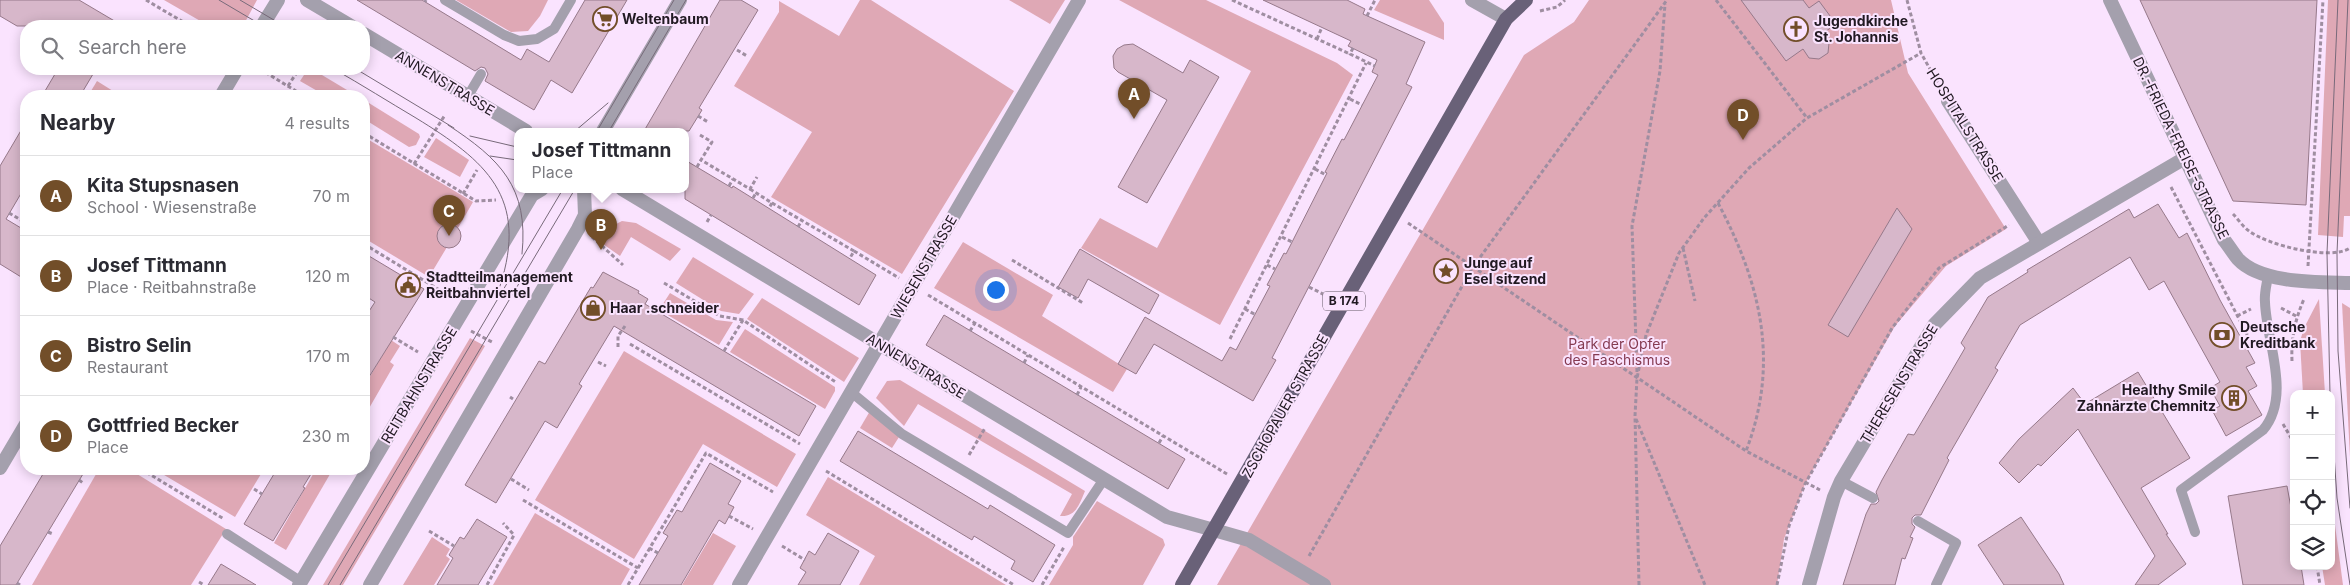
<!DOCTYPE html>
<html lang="en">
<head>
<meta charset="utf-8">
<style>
  body { margin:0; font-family:Inter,sans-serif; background:#f7f7f7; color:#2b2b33 }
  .controls { position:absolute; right:15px; bottom:15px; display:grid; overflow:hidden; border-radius:10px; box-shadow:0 2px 12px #0003 }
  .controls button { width:45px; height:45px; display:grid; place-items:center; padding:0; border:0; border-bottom:1px solid #e1e1e2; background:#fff; color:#2b2b33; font:25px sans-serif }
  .you { position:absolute; left:995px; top:289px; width:18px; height:18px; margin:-12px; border:4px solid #fff; border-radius:50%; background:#1a73e8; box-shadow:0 0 0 8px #1a73e833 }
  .badge { display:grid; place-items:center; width:32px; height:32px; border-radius:50%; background:#724e29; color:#fff; font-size:16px; font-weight:700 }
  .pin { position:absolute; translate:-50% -41px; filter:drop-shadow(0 1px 2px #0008) }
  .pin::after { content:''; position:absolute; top:26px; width:18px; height:15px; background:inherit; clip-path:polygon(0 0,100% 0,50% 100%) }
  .popup { position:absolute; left:514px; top:128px; width:175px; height:65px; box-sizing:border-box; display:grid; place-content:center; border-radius:10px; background:#fff; filter:drop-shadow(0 1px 4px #0005); font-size:16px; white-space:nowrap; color:#7c7c81 }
  .popup b { font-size:19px; color:#2b2b33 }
  .popup::after { content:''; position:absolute; left:50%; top:100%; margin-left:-10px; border:10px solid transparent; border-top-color:#fff }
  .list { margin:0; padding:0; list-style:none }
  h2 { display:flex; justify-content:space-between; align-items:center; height:65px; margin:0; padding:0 20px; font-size:21px }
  h2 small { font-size:16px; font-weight:400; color:#7c7c81 }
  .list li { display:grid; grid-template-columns:32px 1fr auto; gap:15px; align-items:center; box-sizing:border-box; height:80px; padding:0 20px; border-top:1px solid #e1e1e2 }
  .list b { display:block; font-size:19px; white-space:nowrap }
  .list p { margin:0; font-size:16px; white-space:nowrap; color:#7c7c81 }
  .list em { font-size:16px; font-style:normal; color:#7c7c81 }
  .icon { flex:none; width:28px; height:28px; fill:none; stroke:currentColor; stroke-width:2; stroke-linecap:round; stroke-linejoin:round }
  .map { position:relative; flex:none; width:2350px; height:585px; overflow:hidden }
  .search { position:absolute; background:#fff; box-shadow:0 2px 12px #0003; left:20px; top:20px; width:350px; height:55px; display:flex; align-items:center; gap:12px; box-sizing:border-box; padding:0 18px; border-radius:20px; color:#7c7c81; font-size:19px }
  .panel { position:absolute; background:#fff; box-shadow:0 2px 12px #0003; left:20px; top:90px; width:350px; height:385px; border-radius:20px }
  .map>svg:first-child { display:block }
</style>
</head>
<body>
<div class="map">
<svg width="2350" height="585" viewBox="0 0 2350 585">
  <rect width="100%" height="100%" fill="#fae3fe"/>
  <g fill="#dfa8b5">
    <polygon points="164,0 257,0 243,26 209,26"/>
    <polygon points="456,0 548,0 540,16 528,31 511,32"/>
    <polygon points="860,0 871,0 1014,91 902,274 771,197 812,132 734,86 779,12 779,1 839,36"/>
    <polygon points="1009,0 1065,0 1050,24"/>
    <polygon points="1119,0 1206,0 1337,63 1353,75 1220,325 1081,248 1100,218 1157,248 1251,71"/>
    <polygon points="1380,0 1429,0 1444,23 1444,40 1374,10"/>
    <polygon points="1589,0 1891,0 1908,73 2006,229 1946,266 1895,326 1805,484 1784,539 1777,585 1217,585 1524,55 1574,22"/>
    <polygon points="2328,0 2350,0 2350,216 2344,216 2343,237 2318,235"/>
    <polygon points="308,69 312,69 357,96 326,96 300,81"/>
    <polygon points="97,81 121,96 88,96"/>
    <polygon points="364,100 419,134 420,137 416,145 409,147 364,119"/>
    <polygon points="364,137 473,202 458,228 448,224 439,230 438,241 447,247 429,277 364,238"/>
    <polygon points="436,138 469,160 460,177 424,157"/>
    <polygon points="622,221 636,223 681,249 670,261 631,237 620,256 603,244 616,224"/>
    <polygon points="963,242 1053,295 1042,316 1127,369 1113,392 934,288"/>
    <polygon points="693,257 754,294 739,314 721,311 676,283"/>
    <polygon points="670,293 716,320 733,322 719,345 659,310"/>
    <polygon points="762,298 859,358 844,382 747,319"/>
    <polygon points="2319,299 2325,394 2303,394 2300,341 2304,328"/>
    <polygon points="2342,303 2350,308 2350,457"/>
    <polygon points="745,329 835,387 835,391 825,409 730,352"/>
    <polygon points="470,338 485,346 343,585 323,585"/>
    <polygon points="391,340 400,346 390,362 394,365 364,417 364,387"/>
    <polygon points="624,351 796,454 777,487 703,444 634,559 535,500"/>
    <path d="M900,380L1085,491C1079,505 1076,517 1060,516L1072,494L918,404L904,426L876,398L887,381Z"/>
    <polygon points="870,411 899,437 892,448 860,428"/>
    <polygon points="99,469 129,469 226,529 191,585 32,585"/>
    <polygon points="154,469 264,469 235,517"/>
    <polygon points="316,469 333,469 286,550 274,543"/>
    <polygon points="828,477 1006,585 859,585 875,556 806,515"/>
    <polygon points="2331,495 2343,585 2325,585 2322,566 2331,566"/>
    <polygon points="1097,501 1163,539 1165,545 1143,585 1049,585 1073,545 1073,537"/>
    <polygon points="535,513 630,569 621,585 493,585"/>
    <polygon points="713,533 736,546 713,585 682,585"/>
    <polygon points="432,537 450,549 446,556 450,559 434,585 403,585"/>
  </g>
  <g fill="#d7b7ca" stroke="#96798a">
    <polygon points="0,0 79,0 123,26 17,26 0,16"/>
    <polygon points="357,0 422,0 521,60 527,49 549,62 585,0 627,0 572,93 551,80 534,110 485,81 488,74 485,68 481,67 475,71"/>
    <polygon points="720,0 741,0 758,10 699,108 702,110 689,131 644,131"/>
    <polygon points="1263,0 1347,0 1365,9 1363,14 1425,42 1406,84 1412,87 1272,358 1276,360 1253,401 1154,344 1136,374 1118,364 1145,317 1222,361 1230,347 1236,350 1270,286 1267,285 1284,253 1286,254 1327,173 1325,172 1342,139 1344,140 1378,75 1372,72 1377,60 1348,46 1351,41"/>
    <polygon points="1741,0 1803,0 1809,8 1819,1 1836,24 1822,34 1829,43 1828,53 1819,59 1809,58 1803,49 1786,61"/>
    <polygon points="2140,0 2317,0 2306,205 2233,201"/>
    <polygon points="1133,44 1183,73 1190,60 1219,77 1147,203 1118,187 1167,100 1118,72 1114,68 1113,56 1117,49 1124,45"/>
    <polygon points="58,69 96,69 80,96 42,96"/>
    <polygon points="26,122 26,185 6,219 26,231 26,280 0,264 0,166"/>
    <polygon points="685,160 732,188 733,186 876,275 859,305 685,199"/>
    <polygon points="2158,204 2179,238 2187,233 2220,300 2255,363 2246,367 2257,386 2248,391 2262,415 2226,436 2212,410 2220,406 2210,388 2220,382 2164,281 2149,290 2130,257 2020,325 1995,368 1998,370 1947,458 1949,460 1921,515 1915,515 1912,518 1912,524 1915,527 1910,537 1913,538 1905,559 1902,558 1895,585 1843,585 1866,514 1871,504 1876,504 1879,501 1876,492 1882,480 1908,434 1914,435 1947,379 1965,348 1961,343 1988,297 2028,272 2027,270 2129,209 2134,218"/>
    <polygon points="1897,208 1912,229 1848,337 1828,325"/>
    <circle cx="449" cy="236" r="12"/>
    <polygon points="1080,249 1159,295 1149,314 1088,279 1078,298 1058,287"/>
    <polygon points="364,253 424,289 364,385 364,319 375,302 364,295"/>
    <polygon points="603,272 639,291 638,293 648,299 645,304 816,406 799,436 614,326 579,384 582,386 557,428 545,421 496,503 465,485 539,361 545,364 591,287 593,288"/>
    <polygon points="944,315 1185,459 1168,489 926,345"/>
    <polygon points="2138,372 2190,458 2141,488 2168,534 2166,534 2186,564 2158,585 2135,585 2155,556 2078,429 2041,466 2038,464 2019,483 1999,463 2019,439 2073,388 2085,404"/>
    <polygon points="858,431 988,509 990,505 1055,545 1033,582 1011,569 1015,561 974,536 972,540 840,461"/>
    <polygon points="710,463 741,481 728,504 734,507 725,524 719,520 681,585 639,585 668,536 663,533 677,510 682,512"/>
    <polygon points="46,469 86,469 16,585 0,585 0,546"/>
    <polygon points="277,469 314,469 303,487 305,488 273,541 244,524"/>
    <polygon points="2287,486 2294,524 2294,566 2301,566 2304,585 2243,585 2228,496"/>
    <polygon points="2021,517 2059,574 2064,585 2004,585 1978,545"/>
    <polygon points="477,519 507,537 478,585 437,585 453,558 449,555 460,537 464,539"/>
    <polygon points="828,533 859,551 840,585 798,585 806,572 800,568 809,551 815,555"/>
    <polygon points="221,564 256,585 208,585"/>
  </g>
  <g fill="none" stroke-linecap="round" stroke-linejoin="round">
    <g stroke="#9f8ea1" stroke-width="3" stroke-dasharray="4 2.5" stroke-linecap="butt">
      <polyline points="146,0 190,26"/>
      <polyline points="1232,0 1350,54"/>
      <polyline points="1716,0 1807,118"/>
      <polyline points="1907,0 1921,53 1940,87"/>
      <polyline points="425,2 426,0"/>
      <polyline points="1540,11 1557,7 1565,0"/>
      <polyline points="1367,16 1375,0"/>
      <polyline points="1317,39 1322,27"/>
      <polyline points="1353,48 1350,54 1375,66"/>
      <polyline points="737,50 747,56"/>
      <polyline points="260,69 304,96"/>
      <polyline points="288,86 299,69"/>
      <polyline points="1350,99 1362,105"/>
      <polyline points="698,116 708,122"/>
      <polyline points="364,133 476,201 496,200"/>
      <polyline points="700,135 712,142 701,160 750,189 757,177"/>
      <polyline points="414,164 445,115"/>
      <polyline points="697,167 701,160"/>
      <polyline points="1315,169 1326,175"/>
      <polyline points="729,186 733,179"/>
      <polyline points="2171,187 2254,348"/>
      <polyline points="750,189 772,203 769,208"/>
      <polyline points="463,194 477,170"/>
      <polyline points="753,198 756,193"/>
      <polyline points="772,203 854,251 850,258"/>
      <path d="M1718,203C1761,284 1780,363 1746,451"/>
      <polyline points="9,213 26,223"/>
      <path d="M2233,214C2238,219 2243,227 2249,231C2267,245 2331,261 2350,248"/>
      <polyline points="707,222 711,215"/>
      <polyline points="1408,223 1746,451 1820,490"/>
      <polyline points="798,227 802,220"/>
      <polyline points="592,237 623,265"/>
      <polyline points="1282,237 1292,242"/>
      <polyline points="364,244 451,297"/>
      <polyline points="1683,248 1695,301"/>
      <polyline points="854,251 899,278"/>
      <polyline points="1012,260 1083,303"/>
      <polyline points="1267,265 1275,269"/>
      <polyline points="2308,266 2323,0"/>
      <polyline points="664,283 720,316 743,320 837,383"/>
      <polyline points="1309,287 1329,297"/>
      <polyline points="928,295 1227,474"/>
      <polyline points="364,302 366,303 369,298"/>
      <polyline points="2281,308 2296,316"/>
      <polyline points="1245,309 1256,315"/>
      <polyline points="2237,316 2251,309"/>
      <polyline points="471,331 492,342"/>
      <polyline points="970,331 975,323"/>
      <polyline points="393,337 418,352"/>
      <polyline points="1230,339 1366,63"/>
      <polyline points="630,344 800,444"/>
      <polyline points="618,347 618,336 625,326"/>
      <polyline points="724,351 743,320"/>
      <path d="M2292,361C2291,338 2295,320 2304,299"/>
      <polyline points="598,362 606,366"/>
      <polyline points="1024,363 1028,355"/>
      <polyline points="1637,372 1632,226 1660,71 1665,4"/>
      <polyline points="1077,395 1081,387"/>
      <polyline points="510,397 513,399"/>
      <polyline points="1636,419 1705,585"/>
      <polyline points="2283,424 2294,443"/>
      <polyline points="1159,443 1163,436"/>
      <polyline points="969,455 985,428"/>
      <polyline points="141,469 224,519"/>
      <polyline points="826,471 1014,585"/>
      <polyline points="511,479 529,490"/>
      <polyline points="79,480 83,483"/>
      <polyline points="254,489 262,494"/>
      <polyline points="523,500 638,568"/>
      <polyline points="729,516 753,529"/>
      <polyline points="429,531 454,546"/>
      <polyline points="48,532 53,534"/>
      <polyline points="782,546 805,560"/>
      <polyline points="649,548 658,553"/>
      <polyline points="1309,556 1473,267 1667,0"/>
      <polyline points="2317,566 2320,585"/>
      <polyline points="199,582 204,585"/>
      <polyline points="17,583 20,585"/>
      <polyline points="487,585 514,535 503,523"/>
      <polyline points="628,585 706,453 773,492"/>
      <polyline points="1042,585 1064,547"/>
      <polyline points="1639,585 1635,416 1637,378 1646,335 1679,253 1704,218 1749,168 1807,118 1921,53"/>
      <polyline points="1777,585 1789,526 1805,484 1892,328 1939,268 2009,225"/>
    </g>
    <g stroke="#a4a0ad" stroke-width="10">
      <polyline points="445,0 504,35 519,41 537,39 554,29 571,0"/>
      <polyline points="468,96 481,74"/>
      <polyline points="851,392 902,434 1068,533 1104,479"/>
      <polyline points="1841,481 1873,498"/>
      <polyline points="1918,521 1956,543 1936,585"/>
      <path d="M2195,532L2181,490L2263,430C2292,396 2266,341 2265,302C2264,293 2267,284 2268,275"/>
      <polyline points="227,534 300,581"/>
    </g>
    <g stroke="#a4a0ad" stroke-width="14">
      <polyline points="1472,0 1506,19"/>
      <path d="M2110,0L2224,240C2229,246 2233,253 2238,259C2261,284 2319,282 2350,283"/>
      <polyline points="262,26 278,0"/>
      <polyline points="221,96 237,69"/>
      <polyline points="1948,101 2039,243"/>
      <polyline points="0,468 26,424"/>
      <polyline points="1214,530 1249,540 1324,585"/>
      <polyline points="739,585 1079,0"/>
      <polyline points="1809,585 1834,497 1841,481 1934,325 1980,278 2185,158"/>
    </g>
    <g stroke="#a4a0ad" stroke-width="14">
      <polyline points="307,0 351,26"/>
      <polyline points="364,34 526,131"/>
      <polyline points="603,131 680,0"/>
      <polyline points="622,189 1167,517 1214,530"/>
      <polyline points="299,585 532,195 542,189"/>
      <polyline points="370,585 578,229 585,215 584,189"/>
    </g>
    <polyline stroke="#696178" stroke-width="14" points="1182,585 1506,19 1526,0"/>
    <g stroke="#786a7a" stroke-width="1">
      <polyline points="219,0 263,26"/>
      <polyline points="240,0 284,26"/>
      <polyline points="2348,0 2337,253 2338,351 2350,508"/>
      <path d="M334,69C362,85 389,102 416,118C486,161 529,197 500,286"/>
      <polyline points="356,69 454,128"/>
      <path d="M448,125C500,159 529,187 522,254"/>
      <polyline points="575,131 608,103"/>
      <polyline points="597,131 674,0"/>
      <polyline points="609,131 686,0"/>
      <polyline points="470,136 517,147"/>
      <polyline points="490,156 517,160"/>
      <polyline points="2330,394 2327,253 2338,0"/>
      <polyline points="2331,411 2337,498 2350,585"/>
      <polyline points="328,585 563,189"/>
      <polyline points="340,585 575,189"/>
    </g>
  </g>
  <defs>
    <symbol id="supermarket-ring" viewBox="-11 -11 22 22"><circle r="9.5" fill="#fae3fe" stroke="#724e29" stroke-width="1.5"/><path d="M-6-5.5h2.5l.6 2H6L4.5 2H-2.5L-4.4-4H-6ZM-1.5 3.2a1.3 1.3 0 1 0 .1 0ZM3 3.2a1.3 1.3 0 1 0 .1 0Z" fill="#724e29"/></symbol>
    <symbol id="church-ring" viewBox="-11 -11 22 22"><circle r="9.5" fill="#fae3fe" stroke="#724e29" stroke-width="1.5"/><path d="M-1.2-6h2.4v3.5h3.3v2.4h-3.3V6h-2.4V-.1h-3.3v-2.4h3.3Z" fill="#724e29"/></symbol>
    <symbol id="sight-ring" viewBox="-11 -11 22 22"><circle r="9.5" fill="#fae3fe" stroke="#724e29" stroke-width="1.5"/><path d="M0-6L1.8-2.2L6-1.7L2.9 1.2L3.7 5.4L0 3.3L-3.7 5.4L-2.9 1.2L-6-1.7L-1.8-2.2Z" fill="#724e29"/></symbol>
    <symbol id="civic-ring" viewBox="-11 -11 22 22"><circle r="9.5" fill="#fae3fe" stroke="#724e29" stroke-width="1.5"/><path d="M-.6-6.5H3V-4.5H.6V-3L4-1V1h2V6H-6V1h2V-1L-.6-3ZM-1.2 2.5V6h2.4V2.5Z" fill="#724e29"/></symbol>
    <symbol id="shop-ring" viewBox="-11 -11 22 22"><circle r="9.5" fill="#fae3fe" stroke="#724e29" stroke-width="1.5"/><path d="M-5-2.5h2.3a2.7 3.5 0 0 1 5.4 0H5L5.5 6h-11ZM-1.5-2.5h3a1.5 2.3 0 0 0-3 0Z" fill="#724e29"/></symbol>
    <symbol id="bank-ring" viewBox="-11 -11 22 22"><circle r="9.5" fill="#fae3fe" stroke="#724e29" stroke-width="1.5"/><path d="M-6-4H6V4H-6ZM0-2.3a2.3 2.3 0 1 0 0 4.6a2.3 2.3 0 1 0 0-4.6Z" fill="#724e29"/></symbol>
    <symbol id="building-ring" viewBox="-11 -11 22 22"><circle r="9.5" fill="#fae3fe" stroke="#724e29" stroke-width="1.5"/><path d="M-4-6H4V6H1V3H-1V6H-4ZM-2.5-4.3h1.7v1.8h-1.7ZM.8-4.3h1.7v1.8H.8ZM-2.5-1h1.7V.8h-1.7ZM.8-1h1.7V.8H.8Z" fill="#724e29"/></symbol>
  </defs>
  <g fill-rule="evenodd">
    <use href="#supermarket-ring" x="591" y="5" width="28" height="28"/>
    <use href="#church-ring" x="1782" y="15" width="28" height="28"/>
    <use href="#sight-ring" x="1432" y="257" width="28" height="28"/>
    <use href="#civic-ring" x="394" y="271" width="28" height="28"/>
    <use href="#shop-ring" x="579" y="294" width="28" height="28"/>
    <use href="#bank-ring" x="2208" y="321" width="28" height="28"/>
    <use href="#building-ring" x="2220" y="384" width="28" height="28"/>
  </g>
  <g text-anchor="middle" stroke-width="4" stroke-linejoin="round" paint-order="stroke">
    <rect fill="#fae3fe" stroke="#625664" stroke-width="1" x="1323" y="291.5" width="42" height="19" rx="4"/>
    <g font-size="12" font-weight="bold" fill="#211922">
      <text x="1344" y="305">B 174</text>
    </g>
    <g font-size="14" font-weight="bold" fill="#211922" stroke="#fae3fe" text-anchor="start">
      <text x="622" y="24">Weltenbaum</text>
      <text x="1814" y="26">Jugendkirche<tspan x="1814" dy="16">St. Johannis</tspan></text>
      <text x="1464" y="268">Junge auf<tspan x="1464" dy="16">Esel sitzend</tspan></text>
      <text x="426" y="282">Stadtteilmanagement<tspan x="426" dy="16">Reitbahnviertel</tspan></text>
      <text x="610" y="313">Haar .schneider</text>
      <text x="2240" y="332">Deutsche<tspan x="2240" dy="16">Kreditbank</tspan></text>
      <text x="2216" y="395" text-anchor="end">Healthy Smile<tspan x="2216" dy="16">Zahnärzte Chemnitz</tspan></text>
    </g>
    <g font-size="14" fill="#211922" stroke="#fae3fe">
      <text transform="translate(445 83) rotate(31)" y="5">ANNENSTRASSE</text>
      <text transform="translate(1965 125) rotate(58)" y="5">HOSPITALSTRASSE</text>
      <text transform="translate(2181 148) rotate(64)" y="5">DR.-FRIEDA-FREISE-STRASSE</text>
      <text transform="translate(924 267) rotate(-60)" y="5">WIESENSTRASSE</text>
      <text transform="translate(916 366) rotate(31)" y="5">ANNENSTRASSE</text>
      <text transform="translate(1899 384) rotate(-59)" y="5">THERESENSTRASSE</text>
      <text transform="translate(419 385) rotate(-59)" y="5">REITBAHNSTRASSE</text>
      <text transform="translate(1285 406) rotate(-61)" y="5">ZSCHOPAUER STRASSE</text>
    </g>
    <g font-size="14" fill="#853a51" stroke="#fae3fe">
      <text x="1617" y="349">Park der Opfer<tspan x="1617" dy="16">des Faschismus</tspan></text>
    </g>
  </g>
</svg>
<div class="controls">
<button>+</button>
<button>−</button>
<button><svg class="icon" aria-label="locate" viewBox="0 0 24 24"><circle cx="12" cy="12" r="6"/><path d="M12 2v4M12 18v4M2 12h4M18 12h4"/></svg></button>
<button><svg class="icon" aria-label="layers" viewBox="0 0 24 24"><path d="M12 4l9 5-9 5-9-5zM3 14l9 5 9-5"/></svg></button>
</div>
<div class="you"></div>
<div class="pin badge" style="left:1134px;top:119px">A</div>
<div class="pin badge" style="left:601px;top:250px">B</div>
<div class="popup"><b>Josef Tittmann</b>Place</div>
<div class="pin badge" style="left:449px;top:236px">C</div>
<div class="pin badge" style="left:1743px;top:140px">D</div>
<div class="search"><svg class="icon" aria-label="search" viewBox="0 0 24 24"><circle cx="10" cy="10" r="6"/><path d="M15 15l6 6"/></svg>Search here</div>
<section class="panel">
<h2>Nearby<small>4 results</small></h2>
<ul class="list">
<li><span class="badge">A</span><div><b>Kita Stupsnasen</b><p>School · Wiesenstraße</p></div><em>70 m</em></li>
<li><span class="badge">B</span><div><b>Josef Tittmann</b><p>Place · Reitbahnstraße</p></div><em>120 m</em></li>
<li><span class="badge">C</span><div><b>Bistro Selin</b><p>Restaurant</p></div><em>170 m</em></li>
<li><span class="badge">D</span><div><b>Gottfried Becker</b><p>Place</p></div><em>230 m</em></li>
</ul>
</section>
</div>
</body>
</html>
